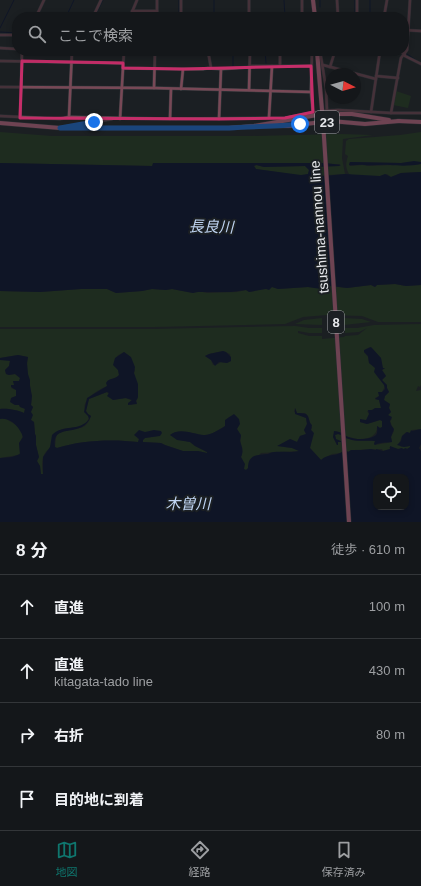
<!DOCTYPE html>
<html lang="ja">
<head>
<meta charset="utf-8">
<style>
  body { margin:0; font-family:Helvetica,"Noto Sans JP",sans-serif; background:#1d2023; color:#f1f3f6 }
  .controls { position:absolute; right:12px; bottom:12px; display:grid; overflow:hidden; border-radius:8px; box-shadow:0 2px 6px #0003 }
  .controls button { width:36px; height:36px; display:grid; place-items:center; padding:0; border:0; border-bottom:1px solid #333639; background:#14171a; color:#f1f3f6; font:20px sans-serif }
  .compass { position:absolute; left:325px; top:68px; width:36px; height:36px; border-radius:50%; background:#14171a; box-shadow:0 2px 6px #0003; rotate:96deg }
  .stop { position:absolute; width:12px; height:12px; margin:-9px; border:3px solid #1a73e8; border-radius:50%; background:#fff }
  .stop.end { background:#1a73e8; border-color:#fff; box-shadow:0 1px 4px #0008 }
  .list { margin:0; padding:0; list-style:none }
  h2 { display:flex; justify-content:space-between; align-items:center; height:52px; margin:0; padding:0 16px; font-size:17px }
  h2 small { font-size:13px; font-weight:400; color:#9d9fa2 }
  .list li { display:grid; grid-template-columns:26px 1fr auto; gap:12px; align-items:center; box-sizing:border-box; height:64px; padding:0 16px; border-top:1px solid #333639 }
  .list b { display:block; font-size:15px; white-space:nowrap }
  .list p { margin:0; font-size:13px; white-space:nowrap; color:#9d9fa2 }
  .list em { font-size:13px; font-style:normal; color:#9d9fa2 }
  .icon { flex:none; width:22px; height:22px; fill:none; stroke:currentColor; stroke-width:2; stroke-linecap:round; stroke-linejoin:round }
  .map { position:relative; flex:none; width:421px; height:522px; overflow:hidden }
  .search { position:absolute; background:#14171a; box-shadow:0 2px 6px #0003; left:12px; right:12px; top:12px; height:44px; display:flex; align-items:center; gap:10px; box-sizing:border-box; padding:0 14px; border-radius:16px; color:#9d9fa2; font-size:15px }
  .sheet { height:308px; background:#14171a }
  nav { display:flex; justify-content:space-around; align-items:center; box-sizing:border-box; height:56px; border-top:1px solid #333639; background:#14171a; font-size:11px; color:#9d9fa2 }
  nav a { display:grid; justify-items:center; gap:2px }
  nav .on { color:#0f766e }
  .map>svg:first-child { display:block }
</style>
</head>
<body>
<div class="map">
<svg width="421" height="522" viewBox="0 0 421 522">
  <rect width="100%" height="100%" fill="#1b1f23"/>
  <g fill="#223c1b" fill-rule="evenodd">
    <polygon points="396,91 411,96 408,108 393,105"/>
    <polygon points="0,132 52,136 250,136 341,134 373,135 343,139 342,158 345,174 312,176 311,173 312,167 339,166 340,164 153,164 153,166 0,163"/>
    <path d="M421,132V162L401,163L350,162L349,164L350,166C356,166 362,164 368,166L421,164V172L401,173L391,177L387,174L380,176H354L349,174C345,167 346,162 348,156L345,154L346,141L349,139L400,135Z"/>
    <polygon points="257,165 264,167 305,166 309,170 308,174 302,176 256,169 254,166"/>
    <polygon points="395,284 406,286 421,285 421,322 378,322 362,316 327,315 303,317 285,324 155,327 0,327 0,291 40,292 81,289 107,289 116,293 142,291 152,289 166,290 172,289 193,293 198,291 207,293 237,292 246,290 250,292 272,287 278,289 308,287 318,288 331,286 347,288 371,285 375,287 377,285"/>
    <polygon points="322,318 322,325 295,324 304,320"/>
    <polygon points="344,318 362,319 371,322 344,325"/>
    <path d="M421,324V385L420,387L418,386L416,391L421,390V429L412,430L410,433L406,432L402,436L399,444L401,447L410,446L413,444L414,447H411L407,449H403L402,448L399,449L389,447L390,449L383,451L382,449L355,450L348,452C343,447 344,441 336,440L335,435L338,434C343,435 344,438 349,439C357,442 366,440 375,441L374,444L375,445L392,442L391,437L394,431L390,421L392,419L388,415L391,412L389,408L390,404L384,400L385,396L389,392L387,388V385L382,380L386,376L382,370L385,368H382L381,358C377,355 375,350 370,347L366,349L364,352L368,357L369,363L375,367V373L385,386L382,392H379V396L375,398V399L379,400L381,408L367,411L369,414L367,420L363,421L361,419L360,422L367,424L380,420L382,421V427L380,428L377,426C378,440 360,441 349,437C343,435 342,432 335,431L333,437L337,445L338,442H341L344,450L341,453L332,454L321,460L310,448L313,432L311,430L312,428L308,416L305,413H297L295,408L294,412L306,418L307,424L304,430L306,434L300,436L297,442L290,439L278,446L292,448L299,451L261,453L248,466L249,468L246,470L244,469V464L242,462L241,457C244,451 239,444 241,437L237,429C238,424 240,419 235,415C228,416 226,419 225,426C221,429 209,436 204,435C194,435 179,427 170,435L181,440L190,442L195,446L207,452V453L198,451H183L165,445L161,443L143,442V440L145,438L157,436L154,430L137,438L139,439L138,442C113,439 81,440 57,448L55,447L56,438L57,434C60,433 63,431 66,431C79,427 86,431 91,416L88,414L86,411L89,399L107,392L113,400L125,398L131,400L130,405L137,403L136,401L138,398L134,373L135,370L128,355L124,352L117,356L114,365L118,370L119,375L117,377L107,381V386C94,392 76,403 89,417C86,433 66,424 57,432C52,437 53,444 49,449C48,450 46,451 45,453C41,459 42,468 43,474L41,475L40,466L37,461L39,457L36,445V436L35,434L34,422L31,420L30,413L33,407L31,405C34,389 24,373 28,357L18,355L0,358V329H154L295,326L309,328H322V333H309L298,331V333L309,336H322V339L344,337L345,336L358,335L367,328L359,332L345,333V328H357L374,325ZM223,351L230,354L231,361L227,363L221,362L218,364L213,365L211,360L205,356L209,354Z"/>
    <path d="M0,360H10L9,366L5,370L6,374L9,375L15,374L20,378L19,381H13L15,385L11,388L16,390V396L11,398L12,403L15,405H19L20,407L25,408L24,413C17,410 8,408 0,409Z"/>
    <path d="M4,418C10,421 26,429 22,438C21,440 20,442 19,444L20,453L18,455L0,458V419Z"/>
  </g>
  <g fill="#000b2c" fill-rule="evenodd">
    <path d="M414,161L421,162V164C413,166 399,166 390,165C381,164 373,166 364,165C359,164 354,166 349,165L350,162L401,163Z"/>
    <path d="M0,163L152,166L153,163H326L341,165L339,166L312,167L311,173L313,177L345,174L380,176L385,174L391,177L401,173L421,172V285L406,286L395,284L377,285L375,287L371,285L347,288L331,286L321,289L308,287L278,289L272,287L269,290L266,289L249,292L246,290L231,292H198L193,293L172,289L166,290L152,289L142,291L116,293L107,289H81L40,292L0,291ZM256,165L264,167L305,166L309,170L308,174L301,175L256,169L254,166Z"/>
    <path d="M371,347L381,358L383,368H385L382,370L386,376L382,380L387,385V388L389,392L385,396L384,400L390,404L389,408L391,412L388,415L392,417L390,421L391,425L394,429L391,437L392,442C387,443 379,442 375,445L374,444L375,441C366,440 357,442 349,439C344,438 343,435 338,434L335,435L336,439L343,442L345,449L348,452L351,450H361L371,449L376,450V449L383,451L390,449V446L398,449L402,448L403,449L406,448L407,449L410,447V446L404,447L397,445L401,441L402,436L407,432L410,433L411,430L412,431L421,429V444L419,448L421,451V522H0V458L12,457L20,454L19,443L23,437C20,428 11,417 0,419V409C6,408 18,410 24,413L25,409L20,407L19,405H15L10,402L11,398L16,396V390L11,387V385H14L13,381H19L20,378L15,374L9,375L6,374L5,370L9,366L10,361L0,360V358L18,355L28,357L27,363L28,374L30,380V386L32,396L31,405L33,407L31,412L33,415L31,420L34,422L35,434L36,436V445L39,457L37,461L40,466L41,474H43V457L50,447L52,435C62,424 80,432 89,419L88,416L84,412L87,398L107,386L106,383C109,377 115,380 119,375L118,370L113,365L115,358L124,352L131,357L135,367L134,373L138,384V397L136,401L137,404L128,405V403L132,400L126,398L113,400L107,396L109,393L107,392L89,399L86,411L88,414L91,416C82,440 51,421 55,447L57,448C81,440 113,439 138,442L139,439L134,435L139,430L145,432L154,430L161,431L162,433L160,436L145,438L143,440V442L161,443L165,445L183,451H198L207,453V452L195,446L190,442L177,440L170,435C180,427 193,434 204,435C209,436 221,429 225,426V420L234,414L239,419L240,424L237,429L241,435C241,437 240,439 240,441C242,447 244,451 241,457L245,464L244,469L246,470L248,468C248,454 257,455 268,454C270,453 271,452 274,452C282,451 290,453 299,451L292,448L277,446L290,439L297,442L300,436L306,434L304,430L307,424L306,418L295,414V408L297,413C299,413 304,413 306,414C310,417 308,422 312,425L311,430L314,433L310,448L321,460C328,453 338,457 344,450L341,442H338V445H337L333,437L334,431C342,432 342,434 348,437C356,440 370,440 376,435C378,432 377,428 377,426L380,428L382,427V421L380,420L367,424L360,422V419L366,420L369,414L368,410H372L375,408H381L379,400L375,399L379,396L378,392H382L385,389L384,385L374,372L375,368L369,363L368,356L364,352V350ZM376,477H406V507H376Z"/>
    <polygon points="223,351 226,352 231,357 231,361 227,363 219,362 215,366 211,360 205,356 209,354"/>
  </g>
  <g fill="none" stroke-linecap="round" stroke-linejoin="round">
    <g stroke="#000b2c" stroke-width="1">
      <polyline points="179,0 179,17"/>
      <polyline points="214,0 214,17"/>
      <polyline points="284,0 285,17"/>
      <polyline points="320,0 320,7"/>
      <polyline points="355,0 355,17"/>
      <polyline points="95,16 103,0"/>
      <polyline points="66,17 74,0"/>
      <polyline points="370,17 370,0"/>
      <polyline points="0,28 14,0"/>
      <polyline points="0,32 17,33"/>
      <polyline points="233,51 233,66"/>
      <polyline points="265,51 266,63"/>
      <polyline points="404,51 406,35"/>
      <polyline points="407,54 416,60"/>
    </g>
    <defs>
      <g id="minor">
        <polyline points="157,0 157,17"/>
        <polyline points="181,0 181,17"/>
        <polyline points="249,0 249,17"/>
        <polyline points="302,0 302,17"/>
        <polyline points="337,0 338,17"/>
        <polyline points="357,0 357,17"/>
        <polyline points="132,11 157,11"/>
        <polyline points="36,17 44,0"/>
        <polyline points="93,17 101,0"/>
        <polyline points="130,17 137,0"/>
        <polyline points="384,17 387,0"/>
        <polyline points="404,30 421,31"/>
        <polyline points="0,35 17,35"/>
        <polyline points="0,48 17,49"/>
        <polyline points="208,51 211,68"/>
        <polyline points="280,51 280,65"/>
        <polyline points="312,51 311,92 313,112"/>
        <polyline points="320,51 326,88 327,111"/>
        <polyline points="398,51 404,53 405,56 421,64"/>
        <polyline points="0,61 123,63"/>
        <polyline points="323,65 376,79"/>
        <polyline points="251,66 311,66"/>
        <polyline points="330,67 335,51"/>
        <polyline points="123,68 183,69"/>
        <polyline points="376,76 398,78"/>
        <polyline points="0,87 154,88 311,92"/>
        <polyline points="21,87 22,51"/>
        <polyline points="154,88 155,51"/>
        <polyline points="181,89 183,69 203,69 208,68 221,69 250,67"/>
        <polyline points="249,90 250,51"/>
        <polyline points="323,111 338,110 391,113 421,113"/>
        <polyline points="371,112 380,51"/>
        <polyline points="391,113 401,58 407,50 410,0"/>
        <polyline points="0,116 60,119 69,117 170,119 285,118 317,112"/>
        <polyline points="69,117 72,51"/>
        <polyline points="269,117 272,66"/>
        <polyline points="20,118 21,87"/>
        <polyline points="120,119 124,51"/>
        <polyline points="170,119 171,89"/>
        <polyline points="219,119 221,69"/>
        <polyline points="64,127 112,119"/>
      </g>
      <g id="primary">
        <polyline points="313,0 315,17"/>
        <polyline points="317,51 323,122 349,522"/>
        <polyline points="326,114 352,114 389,120"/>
        <polyline points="398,121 421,122"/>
        <polyline points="0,123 60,128 229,128 254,126 317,115"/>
        <polyline points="266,126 288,126 331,121 365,124 399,121"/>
      </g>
    </defs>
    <use href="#minor" stroke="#373b3f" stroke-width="3.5"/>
    <use href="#primary" stroke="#373b3f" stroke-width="5"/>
    <use href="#minor" stroke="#784856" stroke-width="2.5"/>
    <use href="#primary" stroke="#d26f8d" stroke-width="4"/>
  </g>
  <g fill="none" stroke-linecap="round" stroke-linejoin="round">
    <path stroke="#1a73e8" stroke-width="5" d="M94,122L60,128H229C253,126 276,127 300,124"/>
  </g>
  <path d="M0 0H421V522H0ZM22,61L123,63V68L183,69L311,66L313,112L285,118L219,119L20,118Z" fill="#1b1f23" fill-opacity=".55" fill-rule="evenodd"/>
  <path fill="none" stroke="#c62d69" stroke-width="3" stroke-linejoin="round" d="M22,61L123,63V68L183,69L311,66L313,112L285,118L219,119L20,118Z"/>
  <g text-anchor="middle" stroke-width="4" stroke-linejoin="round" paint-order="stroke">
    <g fill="#1b1f23" stroke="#a8abae" stroke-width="1">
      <rect x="315" y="111" width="24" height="22" rx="3"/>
      <rect x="328" y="311" width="16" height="22" rx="3"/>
    </g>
    <g font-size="13" font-weight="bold" fill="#e5e7ea">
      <text x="327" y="127">23</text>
      <text x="336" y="327">8</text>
    </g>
    <g font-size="14" fill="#e5e7ea" stroke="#1b1f23">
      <text transform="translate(319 227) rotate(-94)" y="5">tsushima-nannou line</text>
    </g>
    <g font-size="15" font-style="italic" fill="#c0d5f3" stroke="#1b1f23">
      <text transform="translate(211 227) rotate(1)" y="5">長良川</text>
      <text x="188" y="509">木曽川</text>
    </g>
  </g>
</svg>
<div class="controls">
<button><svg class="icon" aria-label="locate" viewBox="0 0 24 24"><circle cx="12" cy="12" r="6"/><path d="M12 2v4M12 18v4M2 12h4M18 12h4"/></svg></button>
</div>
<svg class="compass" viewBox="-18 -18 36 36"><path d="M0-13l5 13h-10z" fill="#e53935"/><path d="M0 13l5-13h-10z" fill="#9d9fa2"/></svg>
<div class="stop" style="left:300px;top:124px"></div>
<div class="stop end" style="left:94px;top:122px"></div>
<div class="search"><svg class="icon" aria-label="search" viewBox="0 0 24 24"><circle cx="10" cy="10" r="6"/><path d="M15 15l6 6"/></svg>ここで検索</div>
</div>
<section class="sheet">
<h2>8 分<small>徒歩 · 610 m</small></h2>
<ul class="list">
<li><svg class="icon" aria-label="ahead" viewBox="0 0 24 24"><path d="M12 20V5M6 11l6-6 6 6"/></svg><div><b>直進</b></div><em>100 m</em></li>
<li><svg class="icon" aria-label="ahead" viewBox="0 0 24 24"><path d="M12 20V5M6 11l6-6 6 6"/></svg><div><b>直進</b><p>kitagata-tado line</p></div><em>430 m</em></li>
<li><svg class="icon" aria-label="right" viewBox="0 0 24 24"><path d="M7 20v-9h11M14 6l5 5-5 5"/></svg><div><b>右折</b></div><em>80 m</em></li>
<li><svg class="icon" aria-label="arrive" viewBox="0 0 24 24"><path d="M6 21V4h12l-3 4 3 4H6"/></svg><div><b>目的地に到着</b></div></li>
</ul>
</section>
<nav>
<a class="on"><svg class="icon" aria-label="map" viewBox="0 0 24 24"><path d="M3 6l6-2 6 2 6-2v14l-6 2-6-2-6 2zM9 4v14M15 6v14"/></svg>地図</a>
<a><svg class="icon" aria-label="directions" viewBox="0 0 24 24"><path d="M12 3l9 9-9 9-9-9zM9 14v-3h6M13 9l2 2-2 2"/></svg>経路</a>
<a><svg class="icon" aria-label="saved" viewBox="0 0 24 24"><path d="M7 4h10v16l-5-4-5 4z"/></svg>保存済み</a>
</nav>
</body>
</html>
